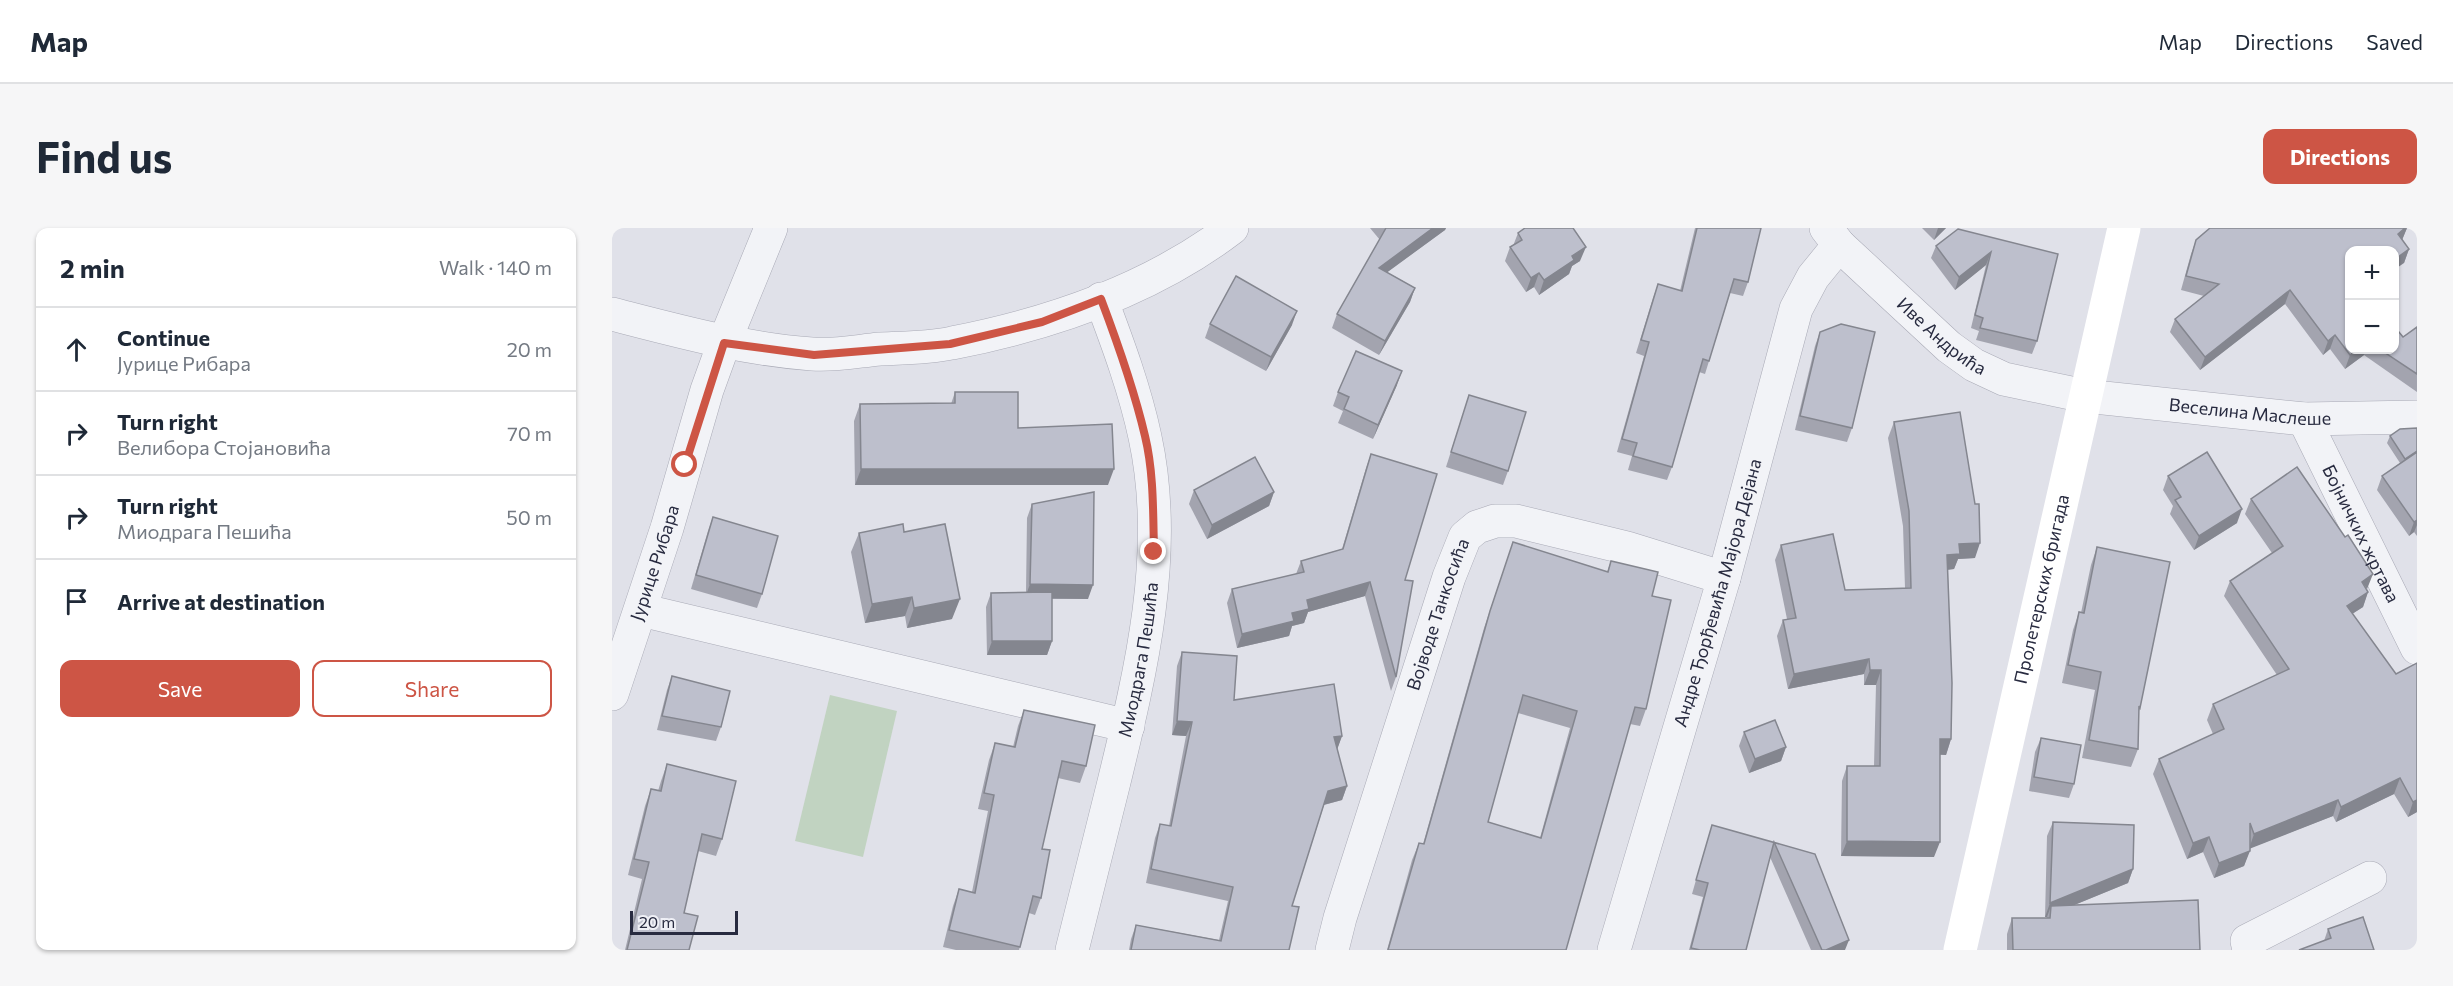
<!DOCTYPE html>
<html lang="en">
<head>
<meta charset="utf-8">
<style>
  body { margin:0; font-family:Commissioner,sans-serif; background:#f6f6f7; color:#1f2937 }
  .controls { position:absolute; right:18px; top:18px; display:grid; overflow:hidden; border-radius:12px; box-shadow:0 2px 4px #0004 }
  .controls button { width:54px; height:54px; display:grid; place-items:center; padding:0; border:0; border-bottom:2px solid #e0e1e3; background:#fff; color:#1f2937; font:30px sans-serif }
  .scale { position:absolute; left:18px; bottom:15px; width:108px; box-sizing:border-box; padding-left:6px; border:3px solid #282b40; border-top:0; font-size:16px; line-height:21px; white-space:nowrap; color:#282b40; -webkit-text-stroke:4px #eff0f6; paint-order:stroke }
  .stop { position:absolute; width:18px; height:18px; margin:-14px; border:4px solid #cd5545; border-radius:50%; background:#fff }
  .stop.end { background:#cd5545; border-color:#fff; box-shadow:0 2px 6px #0008 }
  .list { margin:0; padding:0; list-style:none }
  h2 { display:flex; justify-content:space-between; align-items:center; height:78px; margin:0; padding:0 24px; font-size:26px }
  h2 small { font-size:20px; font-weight:400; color:#747a83 }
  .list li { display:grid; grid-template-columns:39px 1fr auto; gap:18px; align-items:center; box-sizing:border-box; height:84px; padding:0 24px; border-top:2px solid #e0e1e3 }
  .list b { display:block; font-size:22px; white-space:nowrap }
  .list p { margin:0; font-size:20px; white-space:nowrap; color:#747a83 }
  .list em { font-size:20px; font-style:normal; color:#747a83 }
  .actions { display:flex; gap:12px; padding:18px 24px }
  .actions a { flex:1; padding:14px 0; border:2px solid #cd5545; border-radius:12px; text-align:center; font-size:21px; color:#cd5545 }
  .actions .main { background:#cd5545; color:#fff }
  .icon { flex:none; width:33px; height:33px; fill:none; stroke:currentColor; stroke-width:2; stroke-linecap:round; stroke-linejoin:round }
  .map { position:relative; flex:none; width:1805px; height:722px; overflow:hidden; border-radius:12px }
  header { display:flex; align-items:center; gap:36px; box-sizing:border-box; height:84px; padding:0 30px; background:#fff; border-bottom:2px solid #e0e1e3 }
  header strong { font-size:28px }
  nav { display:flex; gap:33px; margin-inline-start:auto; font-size:21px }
  .intro { display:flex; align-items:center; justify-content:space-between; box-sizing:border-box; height:144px; padding:0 36px }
  h1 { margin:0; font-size:42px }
  .button { padding:15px 27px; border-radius:12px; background:#cd5545; color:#fff; font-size:21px; font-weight:700 }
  main { display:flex; gap:36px; padding:0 36px }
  aside { flex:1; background:#fff; border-radius:12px; box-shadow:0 2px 4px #0004 }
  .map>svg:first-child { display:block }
</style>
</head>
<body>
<header>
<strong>Map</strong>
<nav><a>Map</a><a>Directions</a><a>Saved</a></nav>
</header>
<div class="intro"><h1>Find us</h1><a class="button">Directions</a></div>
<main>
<aside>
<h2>2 min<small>Walk · 140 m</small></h2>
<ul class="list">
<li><svg class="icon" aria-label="ahead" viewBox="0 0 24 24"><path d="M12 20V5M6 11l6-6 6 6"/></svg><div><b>Continue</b><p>Јурице Рибара</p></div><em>20 m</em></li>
<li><svg class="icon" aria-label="right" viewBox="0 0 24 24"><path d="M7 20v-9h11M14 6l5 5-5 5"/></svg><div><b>Turn right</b><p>Велибора Стојановића</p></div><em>70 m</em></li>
<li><svg class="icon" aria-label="right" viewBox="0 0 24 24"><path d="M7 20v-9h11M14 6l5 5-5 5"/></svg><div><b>Turn right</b><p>Миодрага Пешића</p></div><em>50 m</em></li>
<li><svg class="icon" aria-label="arrive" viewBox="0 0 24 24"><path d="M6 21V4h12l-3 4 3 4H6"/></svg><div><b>Arrive at destination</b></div></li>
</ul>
<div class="actions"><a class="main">Save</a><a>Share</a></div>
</aside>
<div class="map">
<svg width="1805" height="722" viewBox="0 0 1805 722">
  <rect width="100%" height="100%" fill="#e0e1e9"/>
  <polygon fill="#c1d3c1" points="218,467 285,483 251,629 183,613"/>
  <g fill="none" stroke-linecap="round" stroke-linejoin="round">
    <defs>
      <g id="street">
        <path id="s1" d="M1214,0L1227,17L1337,119L1362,137L1392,151L1473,168L1692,191L1805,189"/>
        <path d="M0,86C66,103 131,121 200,126C222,128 246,123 268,121C292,120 317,120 340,115C438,96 540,61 620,0"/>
        <path id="s2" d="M1692,191L1805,420"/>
        <polyline points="29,382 516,498"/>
        <path id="s3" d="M0,466L55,300L95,162L112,115L159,0"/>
        <path id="s4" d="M460,722C474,666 488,610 502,554C529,443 558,324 533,209C523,162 506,116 489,71"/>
        <path id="s5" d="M720,722L728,690L837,349L853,309L865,299L883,293H904L1015,320L1112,350"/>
        <path id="s6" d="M1002,722L1112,350L1184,81L1201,49L1227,17"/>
        <polyline points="1637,722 1635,713 1758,650"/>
      </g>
    </defs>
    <use href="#street" stroke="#a9aab6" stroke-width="34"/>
    <use href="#street" stroke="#f2f3f7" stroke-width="33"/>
    <path stroke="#fff" stroke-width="33" id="s7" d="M1348,722L1512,0"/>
  </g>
  <g fill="#a3a4af" fill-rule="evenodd">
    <polygon points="758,0 834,0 833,2 775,44 803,60 798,74 767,127 720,100 725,86 768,12"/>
    <polygon points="1083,0 1149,0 1136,54 1131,68 1118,65 1093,146 1087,144 1060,239 1055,252 1016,242 1020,228 1005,224 1032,128 1024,125 1041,70 1046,56 1068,63"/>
    <polygon points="1310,0 1334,0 1322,12"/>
    <polygon points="1598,0 1795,0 1790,12 1797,21 1792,35 1737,22 1737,122 1782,122 1791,109 1805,99 1805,164 1752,127 1733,141 1718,121 1711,127 1673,76 1588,142 1558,104 1563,91 1592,68 1569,62 1579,26 1584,12"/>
    <polygon points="906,5 968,33 960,38 957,46 927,67 922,59 914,64 893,33 898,19 901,18"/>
    <polygon points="1324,18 1446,26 1425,113 1420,126 1364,112 1367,103 1359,100 1374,37 1343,62 1319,30"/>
    <polygon points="598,96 680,97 654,143 593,110"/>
    <polygon points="1208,104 1240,200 1235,214 1183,202 1203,118"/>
    <polygon points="785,157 761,211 726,195 731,183 721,178 726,164"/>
    <polygon points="343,164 406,200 496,257 243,257 242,193 248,176 339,176"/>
    <polygon points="857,167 896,243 891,257 834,239"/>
    <polygon points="1282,194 1363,330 1346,331 1342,341 1336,342 1339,511 1334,527 1328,527 1322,629 1229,628 1230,553 1235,538 1262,538 1264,457 1252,457 1252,446 1176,461 1165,408 1171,392 1175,391 1163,332 1169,317 1233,362 1293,360 1291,298 1276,210"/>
    <polygon points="1805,200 1805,308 1802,304 1797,308 1765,262 1770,248 1788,235 1775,215 1778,208"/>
    <polygon points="759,226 793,352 784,449 779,463 753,368 696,384 692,395 680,398 677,408 625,420 615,375 620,361 684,346 689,333 730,321 754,240"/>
    <polygon points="1556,248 1625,295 1582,322 1558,286 1561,278 1551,262"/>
    <polygon points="582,262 662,264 657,278 595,311 577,276"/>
    <polygon points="1639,271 1755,362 1756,364 1751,379 1740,386 1784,446 1805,435 1805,584 1796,589 1782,566 1724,594 1721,588 1638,620 1632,638 1602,650 1591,624 1575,631 1541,546 1547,531 1601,506 1595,492 1601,476 1665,447 1612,368 1618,353 1660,325 1633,286"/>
    <polygon points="420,276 476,371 440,371 440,413 435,427 375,427 374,379 379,365 414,364 415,290"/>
    <polygon points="101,289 150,366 145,380 79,361 96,303"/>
    <polygon points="292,304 340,391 295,400 293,388 253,395 239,324 247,305"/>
    <path d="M901,314L995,344L999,333L1040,368L1034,481L1028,498L1018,496L954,722H775L800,632L807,615L811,616L872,400ZM906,485L958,500L928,610L876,594Z"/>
    <polygon points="1485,319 1528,480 1527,483 1526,521 1519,539 1470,530 1483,462 1450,455 1461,402 1467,384 1469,385 1479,337"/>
    <polygon points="570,424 622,472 730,508 725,521 735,558 730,572 712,577 680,678 677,722 517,722 519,711 524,697 607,712 616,673 534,655 543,610 548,596 557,598 574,508 560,507 565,438"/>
    <polygon points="60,448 109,499 104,513 45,502 55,462"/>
    <polygon points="412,482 474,538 468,555 446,550 430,621 429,670 423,687 417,685 407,722 344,722 331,719 341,678 347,661 360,664 376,583 366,581 377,532 383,515 401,519 406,498"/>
    <polygon points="1132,504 1174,519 1169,533 1137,545 1127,518"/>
    <polygon points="1429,510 1462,556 1457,570 1417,563 1423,524"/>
    <polygon points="55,536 110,611 104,628 86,623 72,685 77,722 13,722 30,651 16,647 33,578 39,561 46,563 49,553"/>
    <polygon points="1441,594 1521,641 1516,655 1462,677 1588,722 1395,722 1395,706 1400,690 1434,690 1435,689 1433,689 1435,608"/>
    <polygon points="1100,597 1203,626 1233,722 1199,722 1158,629 1134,722 1077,722 1091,669 1080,666 1096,610"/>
    <polygon points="1716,701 1762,722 1712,713"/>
  </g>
  <g fill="#84868f">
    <polygon points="821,0 834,0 833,2 762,54 767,40"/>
    <polygon points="1326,0 1334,0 1322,12"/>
    <polygon points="1793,0 1795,0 1790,12 1786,6"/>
    <polygon points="974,19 968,33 960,38 957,46 927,67 932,52 960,28"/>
    <polygon points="1797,21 1792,35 1782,42 1782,32"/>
    <polygon points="1379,24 1374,37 1343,62 1347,49"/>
    <polygon points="927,45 922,59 914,64 919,50"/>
    <polygon points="803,60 798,74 767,127 773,113"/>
    <polygon points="1678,62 1673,76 1588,142 1593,129"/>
    <polygon points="685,83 680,97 654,143 659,129"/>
    <polygon points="1723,107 1718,121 1711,127 1716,113"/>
    <polygon points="1746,122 1754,122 1752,127 1733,141 1738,127"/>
    <polygon points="790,143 785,157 761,211 766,197"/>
    <polygon points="249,241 502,241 496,257 243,257"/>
    <polygon points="662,264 657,278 595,311 600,297"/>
    <polygon points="1630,281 1625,295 1582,322 1587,308"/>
    <polygon points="1805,292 1805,297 1802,304 1797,308 1802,294"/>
    <polygon points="1368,315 1363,330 1346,331 1342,341 1330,342 1335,327 1347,316"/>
    <polygon points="1761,346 1755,361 1750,354"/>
    <polygon points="758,354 753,368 696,384 692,395 680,398 677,408 625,420 630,406 680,385 695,372"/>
    <polygon points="418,356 481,357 476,371 413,370"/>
    <polygon points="1756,364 1751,379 1729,393 1735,378"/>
    <polygon points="300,369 293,388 253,395 260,376"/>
    <polygon points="348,371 340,391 295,400 302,380"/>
    <polygon points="380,413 440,413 435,427 375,427"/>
    <polygon points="1257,431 1252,446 1176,461 1182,446"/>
    <polygon points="1258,442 1269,442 1264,457 1252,457"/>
    <polygon points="565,493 580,494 574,508 560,507"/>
    <polygon points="730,508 725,522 722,509"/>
    <polygon points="1328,511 1339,511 1334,527 1323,526"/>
    <polygon points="1174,519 1169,533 1137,545 1143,531"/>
    <polygon points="1788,550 1782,566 1724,594 1729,579"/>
    <polygon points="735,558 730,572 711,577 716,563"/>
    <polygon points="1726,572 1721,588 1637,621 1642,606"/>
    <polygon points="1805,572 1805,584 1796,589 1801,574"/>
    <polygon points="1597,609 1591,624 1575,631 1581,615"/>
    <polygon points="1235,613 1328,614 1322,629 1229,628"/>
    <polygon points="1638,623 1632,638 1602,650 1607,635"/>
    <polygon points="1521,641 1516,655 1438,687 1439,678 1435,689 1433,689 1438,675"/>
    <polygon points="1237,712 1233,722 1214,722"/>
  </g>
  <g fill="#bdbfcc" stroke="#84868f" stroke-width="1.5" fill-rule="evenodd">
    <polygon points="774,0 821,0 767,40 803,60 773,113 725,86"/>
    <polygon points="913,0 961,0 974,19 960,28 962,32 932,52 927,45 919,50 898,19 910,12 906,5"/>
    <polygon points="1085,0 1149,0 1136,54 1122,51 1097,133 1091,131 1060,239 1021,228 1025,215 1010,211 1037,114 1029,112 1046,56 1070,63"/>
    <polygon points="1598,0 1793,0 1786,6 1797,21 1782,32 1782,22 1737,22 1737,122 1746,122 1738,127 1723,107 1716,113 1678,62 1593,129 1563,91 1607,56 1574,48 1584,12"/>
    <polygon points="1346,1 1446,26 1425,113 1368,100 1371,90 1363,87 1379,24 1347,49 1324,18"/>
    <polygon points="624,48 685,83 659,129 598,96"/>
    <polygon points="1229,96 1263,104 1240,200 1188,188 1208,104"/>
    <polygon points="1782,98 1791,109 1805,99 1805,146 1769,122 1782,122"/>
    <polygon points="744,123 790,143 766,197 732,181 737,169 726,164"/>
    <polygon points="343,164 406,164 406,200 500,196 502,241 249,241 248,176 343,175"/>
    <polygon points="857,167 914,184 896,243 839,224"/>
    <polygon points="1348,184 1363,276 1367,276 1368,315 1347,316 1348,326 1335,327 1340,455 1339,511 1328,511 1328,614 1235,613 1235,538 1268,538 1269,442 1258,442 1257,431 1182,446 1171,392 1184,390 1169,317 1221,306 1233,362 1299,360 1297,283 1282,194"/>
    <polygon points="1805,200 1805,223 1793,231 1778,208 1788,201"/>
    <polygon points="1595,224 1630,281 1587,308 1563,272 1569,269 1556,248"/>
    <polygon points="1805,224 1805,292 1802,294 1770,248"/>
    <polygon points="759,226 825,246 793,352 801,353 784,449 758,354 695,372 697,381 680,385 682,393 630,406 620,361 692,344 689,333 731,321"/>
    <polygon points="643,229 662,264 600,297 582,262"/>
    <polygon points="1685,239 1733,309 1736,307 1761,346 1750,354 1756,364 1735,378 1784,446 1805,435 1805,572 1801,574 1788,550 1729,579 1726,572 1642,606 1638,595 1638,623 1607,635 1597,609 1581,615 1547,531 1612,501 1601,476 1677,441 1618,353 1671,318 1639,271"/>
    <polygon points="482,264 481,357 418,356 420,276"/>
    <polygon points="101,289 166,308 150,366 84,347"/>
    <polygon points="291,296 292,304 333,296 348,371 302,380 300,369 260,376 247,305"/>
    <path d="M901,314L996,344L999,333L1046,344L1040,368L1059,372L1034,481L1023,479L954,722H776L807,615L812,616L878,383ZM911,467L965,483L929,610L876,594Z"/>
    <polygon points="1485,319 1558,334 1528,480 1527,478 1526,521 1477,512 1489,444 1456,437 1467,384 1472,385"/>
    <polygon points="440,364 440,413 380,413 379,365"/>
    <polygon points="570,424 625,428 622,472 722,456 730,508 722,509 735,558 716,563 680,678 687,679 677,722 519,722 524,697 609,713 621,659 539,641 548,596 559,598 580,494 565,493"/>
    <polygon points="60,448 118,463 109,499 50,488"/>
    <polygon points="412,482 483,497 474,538 450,533 430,621 438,622 429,670 421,668 408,719 337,702 347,661 363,665 382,567 372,565 383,515 403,519"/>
    <polygon points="1163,492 1174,519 1143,531 1132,504"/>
    <polygon points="1429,510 1469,517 1462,556 1422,549"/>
    <polygon points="55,536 124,553 110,611 90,606 72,685 86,688 77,722 15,722 37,634 22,631 39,561 49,563"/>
    <polygon points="1441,594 1522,597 1521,641 1438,675"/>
    <polygon points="1100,597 1203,626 1237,712 1214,722 1210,722 1162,614 1134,722 1088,722 1079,720 1096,655 1084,652"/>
    <polygon points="1586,672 1588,722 1401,722 1400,690 1438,690 1439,678"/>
    <polygon points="1751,689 1762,722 1687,722 1719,710 1716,701"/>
  </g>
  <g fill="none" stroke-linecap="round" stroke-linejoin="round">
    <path stroke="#cd5545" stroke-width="8" d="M73,237L112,115L202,127L338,116L430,94L489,71C506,116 522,161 533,208C542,245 541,286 542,324"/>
  </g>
  <g text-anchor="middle" stroke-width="6" stroke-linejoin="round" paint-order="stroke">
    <g font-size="18" fill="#282b40" stroke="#eff0f6">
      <text dy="6" stroke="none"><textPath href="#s1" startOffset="159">Иве Андрића</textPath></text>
      <text dy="6" stroke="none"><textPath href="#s1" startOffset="484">Веселина Маслеше</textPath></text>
      <text dy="6" stroke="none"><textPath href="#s2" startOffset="128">Бојничких жртава</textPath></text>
      <text dy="6" stroke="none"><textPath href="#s3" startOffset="138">Јурице Рибара</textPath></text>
      <text dy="6" stroke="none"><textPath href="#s7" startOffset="370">Пролетерских бригада</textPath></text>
      <text dy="6" stroke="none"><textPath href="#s6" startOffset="372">Андре Ђорђевића Мајора Дејана</textPath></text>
      <text dy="6" stroke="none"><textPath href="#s5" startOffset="352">Војводе Танкосића</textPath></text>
      <text dy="6" stroke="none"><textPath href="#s4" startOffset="298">Миодрага Пешића</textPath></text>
    </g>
  </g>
</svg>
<div class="controls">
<button>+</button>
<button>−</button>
</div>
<div class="scale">20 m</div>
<div class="stop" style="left:73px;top:237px"></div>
<div class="stop end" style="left:542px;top:324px"></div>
</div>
</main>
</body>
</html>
